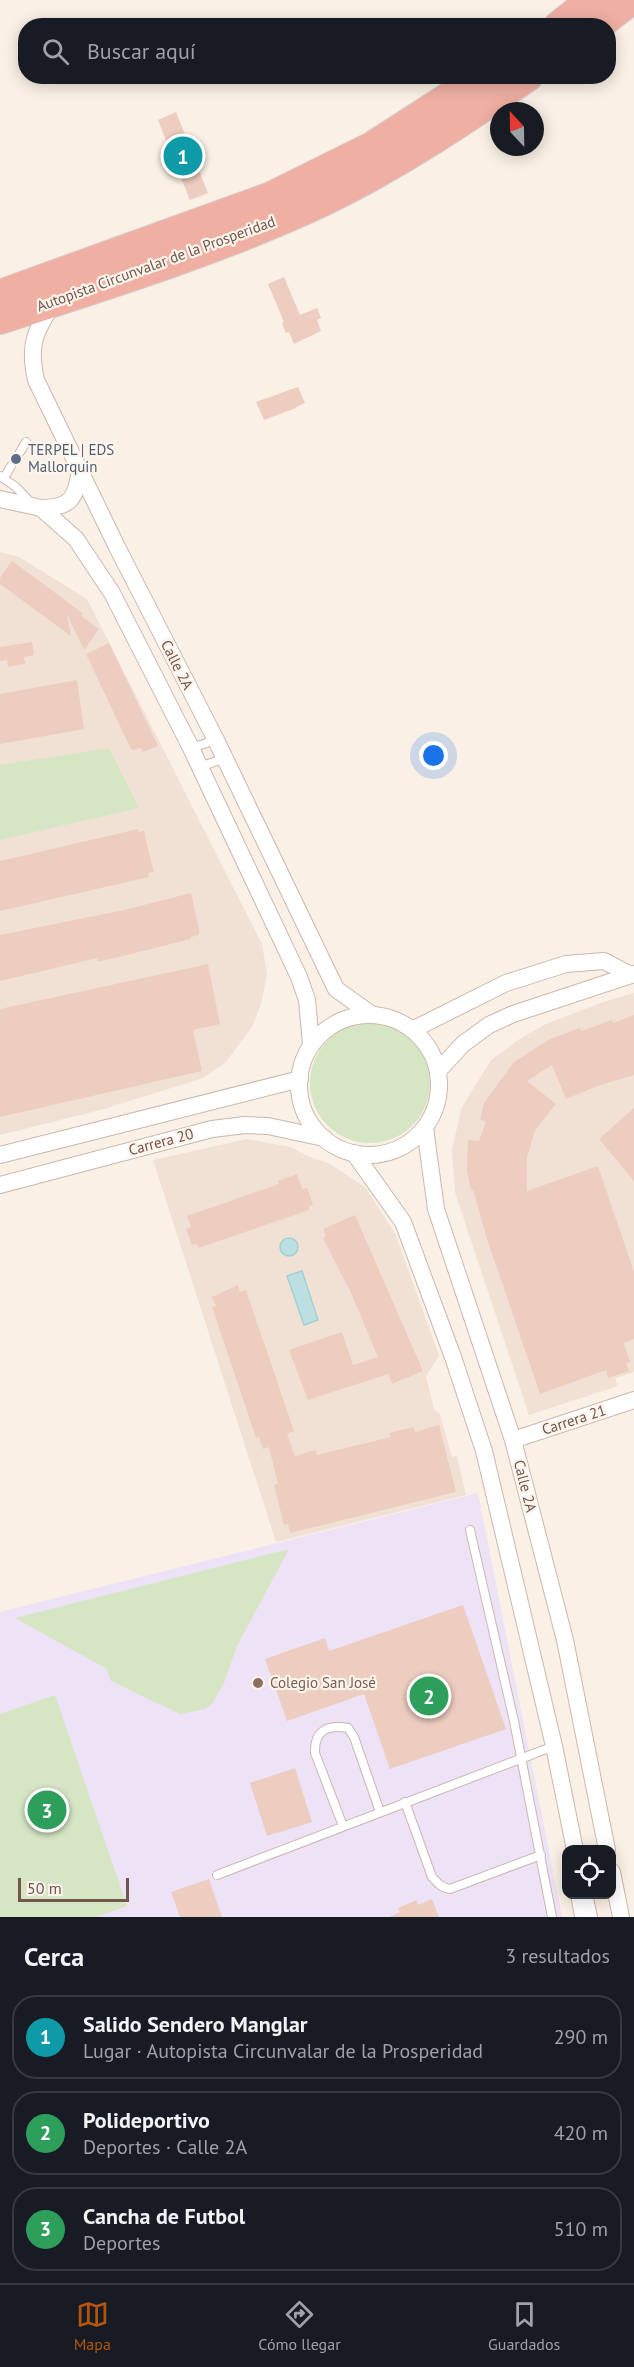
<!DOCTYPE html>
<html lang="es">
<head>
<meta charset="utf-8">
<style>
  body { margin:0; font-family:"PT Sans",sans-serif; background:#242831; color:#f1f3f6 }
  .controls { position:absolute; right:18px; bottom:18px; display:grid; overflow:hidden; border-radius:12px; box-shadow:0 3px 15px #0003 }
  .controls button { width:54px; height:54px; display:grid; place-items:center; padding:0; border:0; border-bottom:2px solid #363941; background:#171b24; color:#f1f3f6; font:30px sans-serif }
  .compass { position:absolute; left:490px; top:102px; width:54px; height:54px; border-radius:50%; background:#171b24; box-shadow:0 3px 15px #0003; rotate:338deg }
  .scale { position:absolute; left:18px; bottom:15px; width:111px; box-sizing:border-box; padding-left:6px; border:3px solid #71564d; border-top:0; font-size:16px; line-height:21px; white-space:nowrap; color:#71564d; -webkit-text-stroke:4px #fdf4eb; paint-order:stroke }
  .you { position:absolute; left:434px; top:756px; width:21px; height:21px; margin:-15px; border:4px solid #fff; border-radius:50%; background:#1a73e8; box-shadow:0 0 0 9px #1a73e833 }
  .badge { display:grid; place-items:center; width:39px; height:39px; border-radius:50%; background:#b45309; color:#fff; font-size:20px; font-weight:700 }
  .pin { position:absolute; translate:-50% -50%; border:3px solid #fff; box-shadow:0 2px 6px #0006 }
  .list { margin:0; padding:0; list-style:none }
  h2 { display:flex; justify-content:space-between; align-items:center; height:78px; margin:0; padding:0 24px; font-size:26px }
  h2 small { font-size:20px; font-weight:400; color:#9ea1a6 }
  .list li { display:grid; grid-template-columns:39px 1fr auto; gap:18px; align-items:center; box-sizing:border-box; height:84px; margin:0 12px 12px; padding:0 12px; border:2px solid #363941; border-radius:24px }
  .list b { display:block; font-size:22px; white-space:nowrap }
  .list p { margin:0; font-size:20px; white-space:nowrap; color:#9ea1a6 }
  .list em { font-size:20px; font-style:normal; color:#9ea1a6 }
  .icon { flex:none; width:33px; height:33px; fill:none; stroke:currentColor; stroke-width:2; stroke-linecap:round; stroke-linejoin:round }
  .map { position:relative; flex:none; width:634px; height:1917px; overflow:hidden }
  .search { position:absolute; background:#171b24; box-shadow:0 3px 15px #0003; left:18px; right:18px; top:18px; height:66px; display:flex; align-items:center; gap:15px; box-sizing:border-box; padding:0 21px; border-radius:24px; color:#9ea1a6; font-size:22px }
  .sheet { height:366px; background:#171b24 }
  nav { display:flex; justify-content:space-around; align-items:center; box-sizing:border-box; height:84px; border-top:2px solid #363941; background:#171b24; font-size:16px; color:#9ea1a6 }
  nav a { display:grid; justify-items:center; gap:3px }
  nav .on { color:#b45309 }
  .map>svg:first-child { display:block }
</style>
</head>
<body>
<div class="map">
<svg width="634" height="1917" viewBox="0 0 634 1917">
  <rect width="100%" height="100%" fill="#faf0e5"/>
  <g fill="#f1e1d4">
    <polygon points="0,552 19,557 87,599 262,944 267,974 261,1004 252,1027 226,1062 203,1078 104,1109 0,1135"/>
    <polygon points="634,993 634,1372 615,1378 618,1386 529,1415 455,1192 452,1149 462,1107 491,1060 518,1040 546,1024 603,1002"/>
    <polygon points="247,1139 291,1147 307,1156 328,1163 365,1187 395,1233 439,1356 426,1376 434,1409 440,1414 452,1457 457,1456 466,1495 276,1542 153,1160"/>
  </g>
  <polygon fill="#ede2f6" points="478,1493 562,1917 0,1917 0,1612"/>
  <g fill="#d6e6c5">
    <polygon points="109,748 139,808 0,840 0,765"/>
    <circle cx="370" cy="1083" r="60"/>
    <polygon points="289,1549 237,1646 224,1683 212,1704 205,1709 180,1714 111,1681 107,1669 15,1618"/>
    <polygon points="55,1695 127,1906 96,1917 0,1917 0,1714"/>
  </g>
  <g fill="#bce0e2" stroke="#a3d0d3" stroke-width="1.5">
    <circle cx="289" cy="1247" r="9"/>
    <polygon points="302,1271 318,1320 304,1325 287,1276"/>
  </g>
  <g fill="#edcdbf">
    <polygon points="176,112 208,193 190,200 158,120"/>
    <polygon points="284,277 300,315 317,308 321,318 317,320 321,331 294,344 289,332 286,333 282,323 284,322 268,284"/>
    <polygon points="298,387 305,403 296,407 296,408 264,420 256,402"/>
    <polygon points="12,561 65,600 83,614 81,616 99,629 84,650 67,614 71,636 0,584 0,578"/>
    <polygon points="32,642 34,655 24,657 25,664 8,667 7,660 0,661 0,647"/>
    <polygon points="109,643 158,746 143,752 141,748 134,750 131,749 86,654"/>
    <polygon points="77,680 84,729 0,744 0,694"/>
    <polygon points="138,829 138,832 144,831 149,853 154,872 148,873 149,877 0,911 0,861"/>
    <polygon points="191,893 199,929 199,935 191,937 191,939 98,962 97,958 0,981 0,935 124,910"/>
    <polygon points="208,964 220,1024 193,1030 202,1071 0,1117 0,1009"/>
    <polygon points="634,1015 634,1075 597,1086 566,1099 552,1065 527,1081 556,1104 535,1130 527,1158 527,1191 598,1166 634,1272 634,1339 624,1343 630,1362 626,1363 629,1371 608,1378 606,1370 540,1394 487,1239 473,1190 471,1191 467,1170 468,1140 479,1141 486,1122 480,1119 484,1103 514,1062 550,1039 580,1028 581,1031 612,1020 613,1023"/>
    <polygon points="634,1108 634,1181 599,1139"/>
    <polygon points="297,1174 302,1189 307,1188 313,1205 309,1206 309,1210 199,1248 197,1244 192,1245 186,1229 191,1227 187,1216 279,1184 278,1181"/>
    <polygon points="355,1215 423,1371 392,1384 388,1374 308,1400 289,1350 342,1332 353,1365 378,1357 352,1295 323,1238 326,1236 323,1229"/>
    <polygon points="238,1285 240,1292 246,1290 294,1431 287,1434 295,1456 316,1450 317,1455 391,1437 389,1433 414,1427 415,1432 439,1425 456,1492 290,1533 288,1524 284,1525 274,1485 278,1484 269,1447 263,1449 259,1437 256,1438 212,1307 216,1306 212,1297"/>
    <polygon points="463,1605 506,1729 390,1769 364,1694 287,1721 265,1659 325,1638 329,1651"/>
    <polygon points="295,1768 312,1822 267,1836 250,1783"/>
    <polygon points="209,1879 222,1917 180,1917 171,1892"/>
    <polygon points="432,1899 439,1917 389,1917 400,1912 398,1908 417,1900 418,1905"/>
  </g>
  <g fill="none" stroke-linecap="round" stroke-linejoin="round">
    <defs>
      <g id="lane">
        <polyline points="20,452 26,442"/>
        <polyline points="0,476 16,487 31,503"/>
        <polyline points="4,478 11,466"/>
        <polyline points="191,748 216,740"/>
        <polyline points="200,767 225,758"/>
        <polyline points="470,1530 514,1721 552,1917"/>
        <path d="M405,1802L432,1877C438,1883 441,1888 450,1889L541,1855"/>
        <path d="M343,1826L315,1753C314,1731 327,1724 348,1728L354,1737L380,1812"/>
        <polyline points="217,1875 554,1746"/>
        <polyline points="575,1894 579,1917"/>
      </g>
      <g id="street">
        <path d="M54,302C35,331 28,345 36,380L117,547L216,740L336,989L371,1014"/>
        <polyline points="0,499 41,508 76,539 112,593 191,748 299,977 307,1000 311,1044"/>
        <path d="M41,508C71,508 76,498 80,470"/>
        <circle cx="369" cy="1085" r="70"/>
        <polyline points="414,1029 506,983 566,964 604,961 631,975"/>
        <polyline points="439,1070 463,1044 489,1025 513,1014 634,974"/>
        <polyline points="425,1128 436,1209 513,1440 565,1640 607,1850"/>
        <polyline points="354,1153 403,1222 453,1357 484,1451 554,1746 575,1850"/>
        <polyline points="0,1155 300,1079"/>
        <polyline points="0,1185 212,1129 245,1125 268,1126 324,1138"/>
        <polyline points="513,1440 634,1400"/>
        <polyline points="612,1872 621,1917"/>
        <polyline points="584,1894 589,1917"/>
      </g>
      <g id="highway">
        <polyline points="559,26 592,0"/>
        <polyline points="597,26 631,0"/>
        <polyline points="0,295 271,197 372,147 482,76"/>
        <path d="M0,319C108,284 218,250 321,202C394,167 461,122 528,76"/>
      </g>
    </defs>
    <use href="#lane" stroke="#cbb7ad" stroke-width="10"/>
    <use href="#street" stroke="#cbb7ad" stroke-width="18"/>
    <use href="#highway" stroke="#d7d0cd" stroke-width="32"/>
    <use href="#lane" stroke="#fff" stroke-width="8"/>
    <use href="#street" stroke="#fff" stroke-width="16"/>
    <use href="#highway" stroke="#efafa2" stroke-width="30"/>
  </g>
  <circle fill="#5c6f8a" stroke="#fdf4eb" stroke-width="2" cx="16" cy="459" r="6"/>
  <circle fill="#8d6e63" stroke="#fdf4eb" stroke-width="2" cx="258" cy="1683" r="6"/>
  <g text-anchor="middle" stroke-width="4.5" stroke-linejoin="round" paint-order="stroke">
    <g font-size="15" fill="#71564d" stroke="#fdf4eb">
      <text transform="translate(156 264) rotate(-20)" y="5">Autopista Circunvalar de la Prosperidad</text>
      <text transform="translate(177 665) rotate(63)" y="5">Calle 2A</text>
      <text transform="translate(161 1142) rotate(-15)" y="5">Carrera 20</text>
      <text transform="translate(574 1420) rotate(-18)" y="5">Carrera 21</text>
      <text transform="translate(525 1486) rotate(76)" y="5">Calle 2A</text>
    </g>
    <g font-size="15" fill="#4e5e75" stroke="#fdf4eb" text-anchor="start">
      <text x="28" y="455">TERPEL | EDS<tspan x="28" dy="17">Mallorquin</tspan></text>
    </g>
    <g font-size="15" fill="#785e54" stroke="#fdf4eb" text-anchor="start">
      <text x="270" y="1688">Colegio San José</text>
    </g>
  </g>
</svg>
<div class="controls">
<button><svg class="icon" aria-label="locate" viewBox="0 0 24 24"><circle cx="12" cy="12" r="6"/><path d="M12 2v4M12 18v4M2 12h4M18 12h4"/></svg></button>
</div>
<svg class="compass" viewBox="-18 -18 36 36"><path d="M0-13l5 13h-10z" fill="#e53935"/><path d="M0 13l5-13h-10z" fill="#9ea1a6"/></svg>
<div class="scale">50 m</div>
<div class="you"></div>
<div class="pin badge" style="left:183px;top:156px;background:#0f9aa8">1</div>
<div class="pin badge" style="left:429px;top:1696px;background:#2e9e5b">2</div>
<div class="pin badge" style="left:47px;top:1810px;background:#2e9e5b">3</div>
<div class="search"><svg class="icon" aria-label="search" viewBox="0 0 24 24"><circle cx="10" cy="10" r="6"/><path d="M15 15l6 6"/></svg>Buscar aquí</div>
</div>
<section class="sheet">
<h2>Cerca<small>3 resultados</small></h2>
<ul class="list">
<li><span class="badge" style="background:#0f9aa8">1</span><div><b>Salido Sendero Manglar</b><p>Lugar · Autopista Circunvalar de la Prosperidad</p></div><em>290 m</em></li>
<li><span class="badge" style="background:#2e9e5b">2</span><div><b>Polideportivo</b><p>Deportes · Calle 2A</p></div><em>420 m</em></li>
<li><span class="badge" style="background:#2e9e5b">3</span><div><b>Cancha de Futbol</b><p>Deportes</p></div><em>510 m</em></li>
</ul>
</section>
<nav>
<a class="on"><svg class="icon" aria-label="map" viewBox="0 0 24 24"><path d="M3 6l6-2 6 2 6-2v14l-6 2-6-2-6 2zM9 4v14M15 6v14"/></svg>Mapa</a>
<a><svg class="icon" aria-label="directions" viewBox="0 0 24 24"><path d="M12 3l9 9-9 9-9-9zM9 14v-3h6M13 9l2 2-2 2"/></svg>Cómo llegar</a>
<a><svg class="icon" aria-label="saved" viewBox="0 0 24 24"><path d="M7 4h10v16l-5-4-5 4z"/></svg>Guardados</a>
</nav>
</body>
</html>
